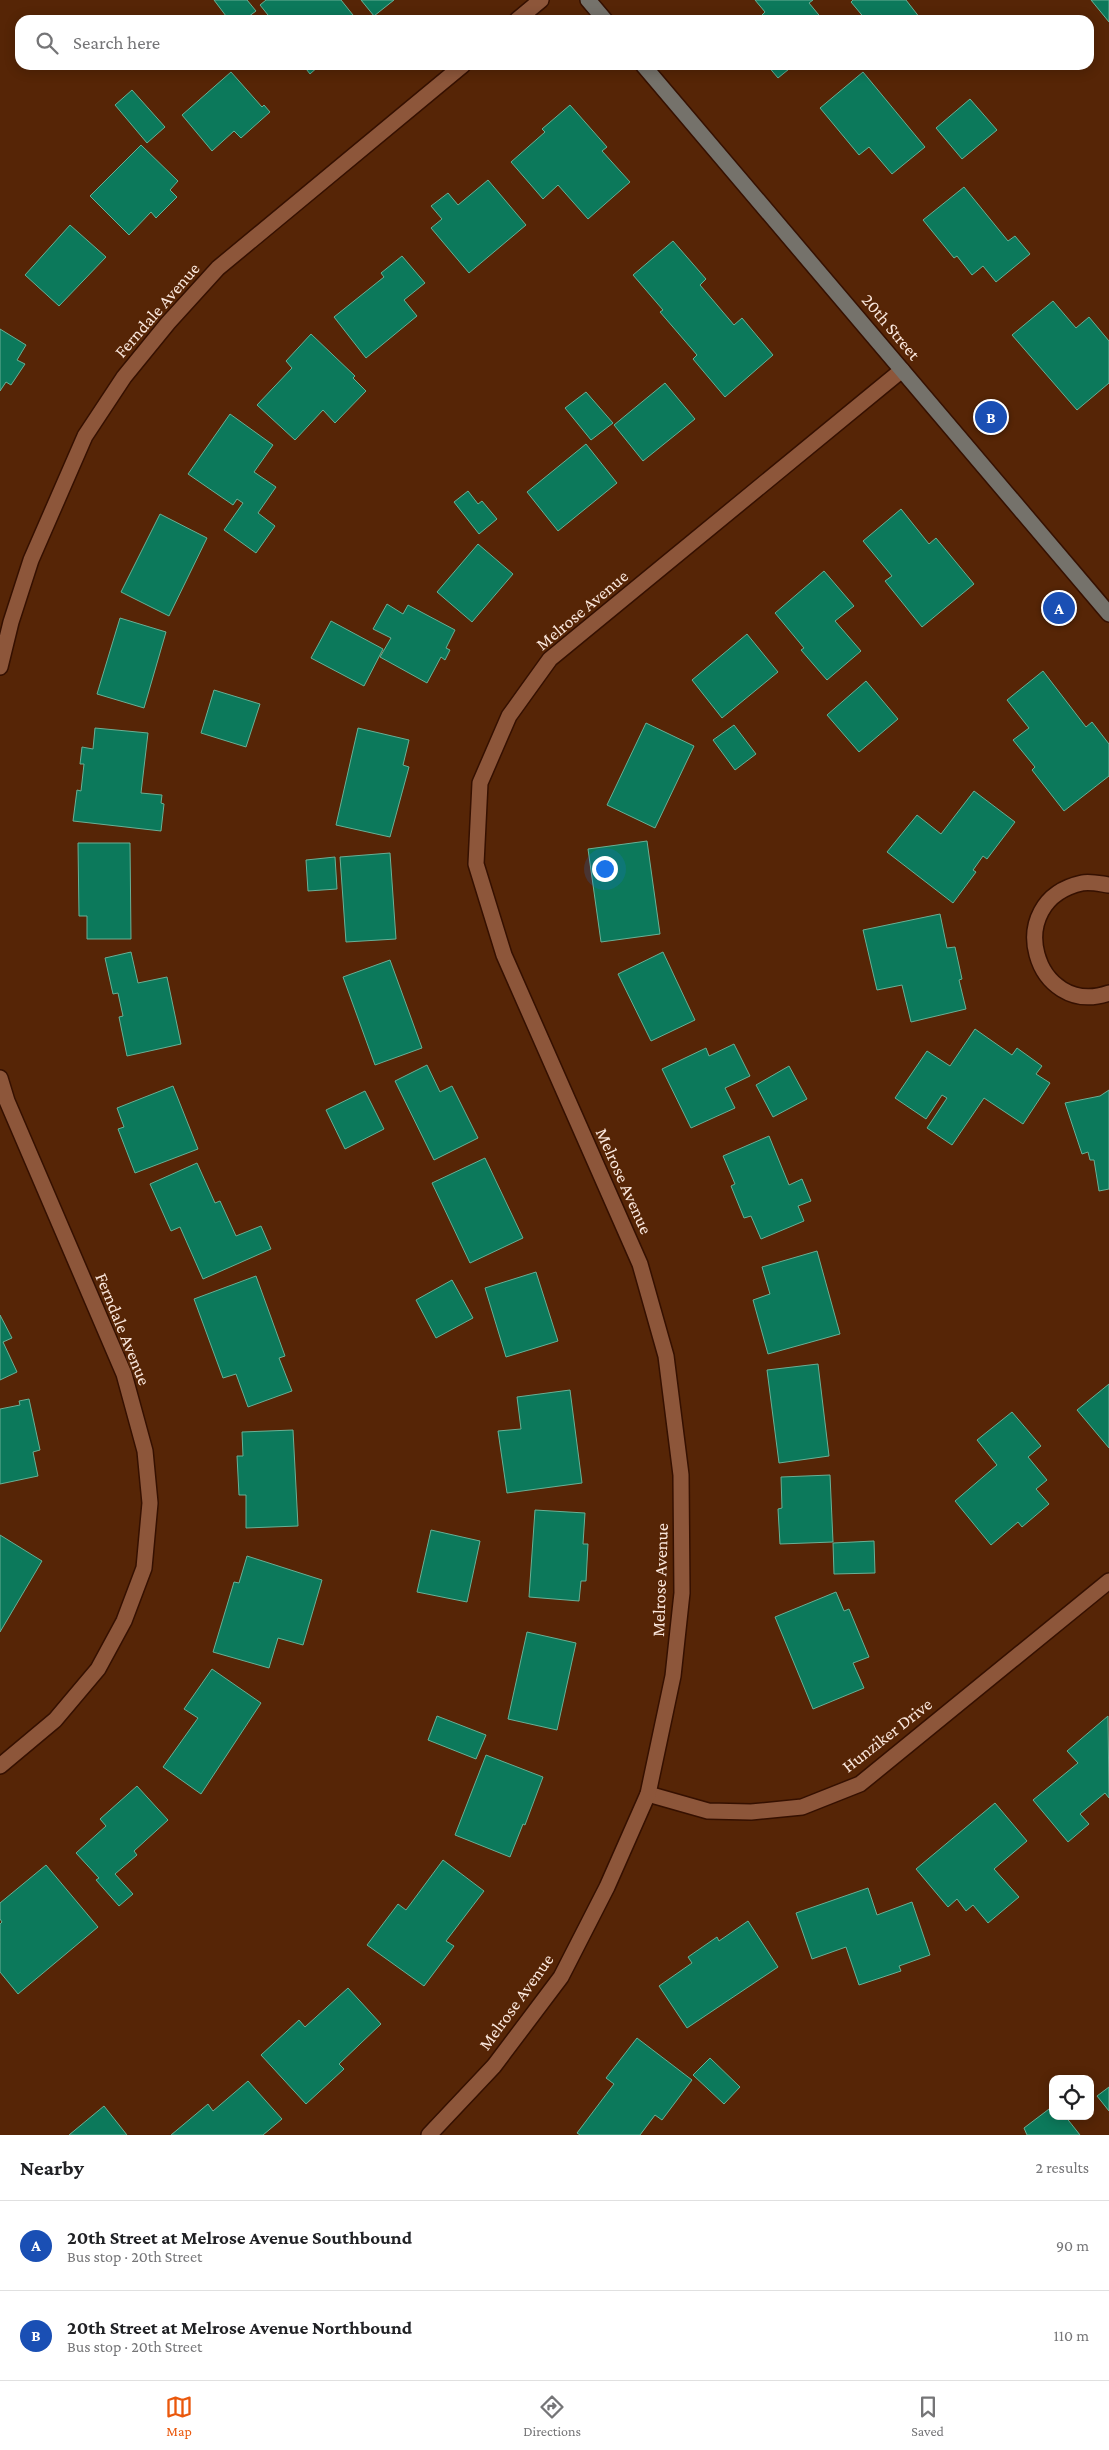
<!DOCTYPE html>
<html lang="en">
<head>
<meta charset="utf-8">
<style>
  body { margin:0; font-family:"Crimson Pro",serif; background:#f2f2f2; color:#202124 }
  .controls { position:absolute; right:15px; bottom:15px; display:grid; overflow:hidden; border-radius:10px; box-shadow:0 2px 12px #0003 }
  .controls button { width:45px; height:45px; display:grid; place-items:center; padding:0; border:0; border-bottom:1px solid #e0e0e0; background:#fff; color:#202124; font:25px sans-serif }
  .you { position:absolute; left:604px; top:868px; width:18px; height:18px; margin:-12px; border:4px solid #fff; border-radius:50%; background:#1a73e8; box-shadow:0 0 0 8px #1a73e833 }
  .badge { display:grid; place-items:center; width:32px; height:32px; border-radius:50%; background:#ea580c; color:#fff; font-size:16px; font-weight:700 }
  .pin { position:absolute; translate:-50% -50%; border:2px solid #fff; box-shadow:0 1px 5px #0006 }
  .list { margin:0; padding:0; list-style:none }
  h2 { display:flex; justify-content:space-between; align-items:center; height:65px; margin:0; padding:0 20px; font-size:21px }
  h2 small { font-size:16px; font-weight:400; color:#757577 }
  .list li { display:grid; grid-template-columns:32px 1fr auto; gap:15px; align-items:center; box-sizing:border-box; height:90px; padding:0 20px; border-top:1px solid #e0e0e0 }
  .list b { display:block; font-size:19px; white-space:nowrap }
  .list p { margin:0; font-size:16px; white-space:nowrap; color:#757577 }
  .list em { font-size:16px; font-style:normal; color:#757577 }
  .icon { flex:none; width:28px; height:28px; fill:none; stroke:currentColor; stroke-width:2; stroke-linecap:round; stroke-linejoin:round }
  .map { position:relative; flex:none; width:1109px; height:2135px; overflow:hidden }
  .search { position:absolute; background:#fff; box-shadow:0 2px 12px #0003; left:15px; right:15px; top:15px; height:55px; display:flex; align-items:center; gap:12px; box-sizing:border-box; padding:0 18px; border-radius:15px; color:#757577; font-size:19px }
  .sheet { height:245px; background:#fff }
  nav { display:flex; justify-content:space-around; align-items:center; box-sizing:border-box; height:70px; border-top:1px solid #e0e0e0; background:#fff; font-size:14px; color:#757577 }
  nav a { display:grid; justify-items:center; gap:2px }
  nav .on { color:#ea580c }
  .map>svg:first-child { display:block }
</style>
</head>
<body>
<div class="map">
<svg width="1109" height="2135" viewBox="0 0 1109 2135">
  <rect width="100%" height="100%" fill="#562506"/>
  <g fill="#0c795b" stroke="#68b095">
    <polygon points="214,0 247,0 256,11 244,20 229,20"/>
    <polygon points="266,0 341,0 357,20 272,20 260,5"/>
    <polygon points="361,0 394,0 374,16"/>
    <polygon points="755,0 813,0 809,3 823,20 759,20 758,19 765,12"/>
    <polygon points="853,0 906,0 920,18 918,20 866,20 851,2"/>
    <polygon points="1091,0 1109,0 1109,22"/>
    <polygon points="303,65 320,65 310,74"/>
    <polygon points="767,65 794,65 778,78"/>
    <polygon points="231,72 262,107 264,105 270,112 241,138 234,131 212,151 182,115"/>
    <polygon points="863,72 925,147 892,174 869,147 859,155 820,108"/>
    <polygon points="132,90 165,127 147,143 115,105"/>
    <polygon points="970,99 997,130 962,159 936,128"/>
    <polygon points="570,105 607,147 602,151 630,182 588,219 558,185 543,199 511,162 545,132 542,129"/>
    <polygon points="141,145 178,181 170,190 177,197 156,218 151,212 129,235 90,196"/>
    <polygon points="488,180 526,225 469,273 431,228 442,219 431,206 448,193 458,205"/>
    <polygon points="964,187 1008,241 1015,236 1030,254 996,282 983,266 972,275 957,256 954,258 923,220"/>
    <polygon points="70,225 106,257 59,306 25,275"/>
    <polygon points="673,241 706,279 700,285 734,325 742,318 773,355 725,397 693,359 697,355 660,312 663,310 633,275"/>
    <polygon points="402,256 425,283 404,300 417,316 366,358 334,317 384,277 381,273"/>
    <polygon points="1053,301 1076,328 1089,317 1109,341 1109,383 1077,410 1012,335"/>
    <polygon points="0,329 26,345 17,360 25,364 11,385 6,382 0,391"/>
    <polygon points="311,334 355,376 353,378 366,391 335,423 323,410 295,440 257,405 292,368 286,361"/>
    <polygon points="665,383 695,419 643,461 614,425"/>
    <polygon points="586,392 613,423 591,440 565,408"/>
    <polygon points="230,414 273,445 254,472 276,487 258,513 275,526 256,553 224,530 243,503 237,499 233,505 188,474"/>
    <polygon points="586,444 617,483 558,531 527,492"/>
    <polygon points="468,491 478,504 482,501 497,519 479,534 454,502"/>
    <polygon points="901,509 929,544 936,538 974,584 922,627 885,581 892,576 863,541"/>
    <polygon points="160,514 207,538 169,616 121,592"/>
    <polygon points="478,544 513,574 472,622 437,592"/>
    <polygon points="824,571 854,606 835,621 861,651 827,680 801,650 804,648 775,613"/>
    <polygon points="387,604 403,614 408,605 455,630 446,648 450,650 445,660 441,657 427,683 380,657 391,638 373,629"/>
    <polygon points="120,618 166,632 144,708 97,694"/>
    <polygon points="331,621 383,649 364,686 311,658"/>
    <polygon points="747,634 778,672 722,718 692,680"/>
    <polygon points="1043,671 1086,727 1092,722 1109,744 1109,776 1064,811 1032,770 1035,767 1013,740 1029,728 1007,700"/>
    <polygon points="866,681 898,719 859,752 827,715"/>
    <polygon points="214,690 260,704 246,747 201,733"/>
    <polygon points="646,723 694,746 655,828 607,805"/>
    <polygon points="734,725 756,754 735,770 713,740"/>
    <polygon points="95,728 148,733 141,793 162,795 161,803 164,804 161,831 73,821 77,790 81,791 84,764 80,764 82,747 93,749"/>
    <polygon points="358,728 409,740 403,765 409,767 390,837 336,825"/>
    <polygon points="974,791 1015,822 987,859 983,856 973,870 976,872 953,903 887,852 917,815 941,834"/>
    <polygon points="647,841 660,934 601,942 588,849"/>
    <polygon points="78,843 130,843 131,939 87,939 87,916 79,916"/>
    <polygon points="390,853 396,939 346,942 340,857"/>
    <polygon points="335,857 337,889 308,891 306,860"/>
    <polygon points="940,914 947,948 955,947 962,979 959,980 966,1009 911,1022 902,985 877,990 863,930"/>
    <polygon points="131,952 138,983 167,977 181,1044 127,1056 119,1017 123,1016 118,993 113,994 105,958"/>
    <polygon points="663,952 695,1020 651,1041 618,974"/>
    <polygon points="390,960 422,1048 375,1065 343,977"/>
    <polygon points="975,1029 1012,1055 1017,1048 1042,1066 1036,1074 1050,1083 1023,1124 984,1098 952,1145 927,1128 947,1098 942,1095 926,1119 895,1098 927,1051 950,1066"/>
    <polygon points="734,1044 750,1076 725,1088 735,1108 691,1128 662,1069 706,1048 709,1056"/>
    <polygon points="427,1065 440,1092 452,1086 478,1138 434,1160 395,1081"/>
    <polygon points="789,1066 807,1099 773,1117 756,1085"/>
    <polygon points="173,1086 198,1149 135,1173 118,1129 124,1127 117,1108"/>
    <polygon points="1109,1090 1109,1189 1099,1191 1094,1160 1090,1160 1088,1152 1082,1154 1065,1103 1100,1096"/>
    <polygon points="365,1091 384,1129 345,1149 326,1110"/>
    <polygon points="769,1136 789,1185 802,1179 811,1201 798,1206 804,1221 761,1239 751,1216 744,1218 731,1186 735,1184 723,1156"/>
    <polygon points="485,1158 523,1238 470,1263 432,1183"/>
    <polygon points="197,1163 215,1203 220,1201 236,1236 261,1226 271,1249 203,1279 180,1227 171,1231 150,1184"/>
    <polygon points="817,1251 840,1334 768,1354 753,1300 770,1294 762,1267"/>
    <polygon points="536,1272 558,1341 506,1357 485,1288"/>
    <polygon points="256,1276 285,1356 279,1358 292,1391 248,1407 236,1374 223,1378 194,1299"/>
    <polygon points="452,1280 473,1318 436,1338 416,1300"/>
    <polygon points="0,1315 12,1338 3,1342 17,1372 0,1380"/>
    <polygon points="818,1364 829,1456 779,1463 767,1370"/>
    <polygon points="1109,1384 1109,1448 1077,1410"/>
    <polygon points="570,1390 582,1483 507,1493 498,1431 521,1429 517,1397"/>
    <polygon points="29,1399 40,1450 33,1452 38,1476 0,1484 0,1409 20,1405 19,1401"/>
    <polygon points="1012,1412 1041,1446 1028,1457 1047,1480 1036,1489 1049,1504 1022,1527 1018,1522 991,1545 955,1501 997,1465 977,1440"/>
    <polygon points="293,1430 298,1526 246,1528 246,1495 239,1495 237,1456 243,1456 242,1432"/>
    <polygon points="830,1475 833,1542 780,1544 778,1509 782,1508 781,1477"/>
    <polygon points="535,1510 585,1513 583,1544 588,1544 586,1581 581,1581 579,1601 529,1597"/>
    <polygon points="431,1530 480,1541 467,1602 417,1592"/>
    <polygon points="0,1535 42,1561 0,1632"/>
    <polygon points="874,1541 875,1573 834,1574 833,1543"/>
    <polygon points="247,1556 322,1580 303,1645 278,1638 269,1668 213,1652 234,1582 239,1583"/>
    <polygon points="836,1592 844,1611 849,1609 869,1657 853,1663 864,1688 813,1709 775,1617"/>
    <polygon points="527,1632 576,1643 557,1730 508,1719"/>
    <polygon points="212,1669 261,1703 201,1794 163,1767 198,1718 184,1709"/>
    <polygon points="437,1716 486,1735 476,1759 428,1740"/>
    <polygon points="1108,1716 1109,1798 1105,1793 1080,1814 1089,1824 1068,1842 1033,1800 1078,1763 1067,1751"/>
    <polygon points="486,1755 543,1777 525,1825 523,1824 510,1857 455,1835"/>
    <polygon points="137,1786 168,1820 134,1851 137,1855 115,1874 133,1894 119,1906 96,1880 99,1878 76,1853 106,1826 100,1819"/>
    <polygon points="995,1803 1027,1841 994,1869 1019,1897 988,1923 973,1905 966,1911 957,1899 948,1907 916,1869"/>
    <polygon points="443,1860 484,1891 446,1941 454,1946 424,1986 367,1945 398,1904 406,1910"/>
    <polygon points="46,1865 98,1927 18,1994 0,1972 0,1924 2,1922 0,1919 0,1903"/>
    <polygon points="868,1888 877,1915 912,1902 930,1955 899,1966 901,1971 859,1985 846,1947 812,1959 796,1913"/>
    <polygon points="748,1921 778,1967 687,2028 659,1986 692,1963 688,1957 717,1937 719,1941"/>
    <polygon points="348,1988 381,2024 339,2064 344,2069 306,2104 261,2055 299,2020 305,2027"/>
    <polygon points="637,2038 692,2080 662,2120 655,2115 640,2135 580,2135 577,2133 614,2084 606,2078"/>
    <polygon points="710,2058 740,2087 724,2104 693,2075"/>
    <polygon points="248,2081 282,2119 263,2135 171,2135 208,2104 213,2111"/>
    <polygon points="1109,2087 1109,2111 1097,2096"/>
    <polygon points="104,2106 127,2135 69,2135"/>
    <polygon points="1053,2106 1053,2116 1065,2116 1080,2135 1027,2135 1024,2128"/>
  </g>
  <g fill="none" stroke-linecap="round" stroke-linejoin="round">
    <defs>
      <g id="street">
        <polyline points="517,20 541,0"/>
        <polyline points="0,667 11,622 31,560 85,436 124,377 168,323 218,268 463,65"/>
        <path d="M1109,885C1101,884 1090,881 1082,883C1000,901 1035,1019 1109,993"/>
        <polyline points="0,1078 7,1101 124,1374 145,1451 150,1503 144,1568 124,1621 98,1669 55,1720 0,1766"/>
        <polyline points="648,1794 708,1811 751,1812 802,1807 860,1784 1109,1581"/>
        <polyline points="429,2135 494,2066 561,1977 607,1887 648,1794 673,1676 682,1593 681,1475 666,1356 640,1264 504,955 476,864 480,783 509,716 550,659 902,370"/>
      </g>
      <g id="secondary">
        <polyline points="588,0 605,20"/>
        <polyline points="643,65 1109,614"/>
      </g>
    </defs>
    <use href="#street" stroke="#351000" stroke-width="18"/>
    <use href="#secondary" stroke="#351000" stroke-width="18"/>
    <use href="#street" stroke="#8d563a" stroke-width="15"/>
    <use href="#secondary" stroke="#75726b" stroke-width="15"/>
  </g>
  <g text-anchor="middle" stroke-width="4" stroke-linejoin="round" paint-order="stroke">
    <g font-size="18" fill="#fae7dd" stroke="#562506">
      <text transform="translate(157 310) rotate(-49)" y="6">Ferndale Avenue</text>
      <text transform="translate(891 327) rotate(50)" y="6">20th Street</text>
      <text transform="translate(582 610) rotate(-40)" y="6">Melrose Avenue</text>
      <text transform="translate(624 1181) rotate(66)" y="6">Melrose Avenue</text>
      <text transform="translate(123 1329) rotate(68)" y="6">Ferndale Avenue</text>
      <text transform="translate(660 1580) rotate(-88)" y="6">Melrose Avenue</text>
      <text transform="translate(887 1735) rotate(-38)" y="6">Hunziker Drive</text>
      <text transform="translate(516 2002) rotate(-54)" y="6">Melrose Avenue</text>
    </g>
  </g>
</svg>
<div class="controls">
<button><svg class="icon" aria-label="locate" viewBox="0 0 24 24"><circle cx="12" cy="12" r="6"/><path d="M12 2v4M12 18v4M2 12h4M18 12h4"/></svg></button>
</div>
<div class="you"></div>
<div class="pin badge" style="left:1059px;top:608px;background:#1a4fb4">A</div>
<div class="pin badge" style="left:991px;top:417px;background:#1a4fb4">B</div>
<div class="search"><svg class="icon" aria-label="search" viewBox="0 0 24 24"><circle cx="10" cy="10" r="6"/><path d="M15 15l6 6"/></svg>Search here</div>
</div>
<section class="sheet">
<h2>Nearby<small>2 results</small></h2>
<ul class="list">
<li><span class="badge" style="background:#1a4fb4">A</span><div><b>20th Street at Melrose Avenue Southbound</b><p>Bus stop · 20th Street</p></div><em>90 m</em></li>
<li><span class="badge" style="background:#1a4fb4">B</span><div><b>20th Street at Melrose Avenue Northbound</b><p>Bus stop · 20th Street</p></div><em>110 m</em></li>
</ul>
</section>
<nav>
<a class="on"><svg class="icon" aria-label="map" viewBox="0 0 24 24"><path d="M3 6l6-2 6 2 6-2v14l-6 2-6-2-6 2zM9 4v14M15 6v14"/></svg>Map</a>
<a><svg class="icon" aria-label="directions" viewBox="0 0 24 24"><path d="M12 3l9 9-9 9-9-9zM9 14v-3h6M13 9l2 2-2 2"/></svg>Directions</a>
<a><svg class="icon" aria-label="saved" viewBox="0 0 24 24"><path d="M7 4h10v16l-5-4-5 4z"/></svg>Saved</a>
</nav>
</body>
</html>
